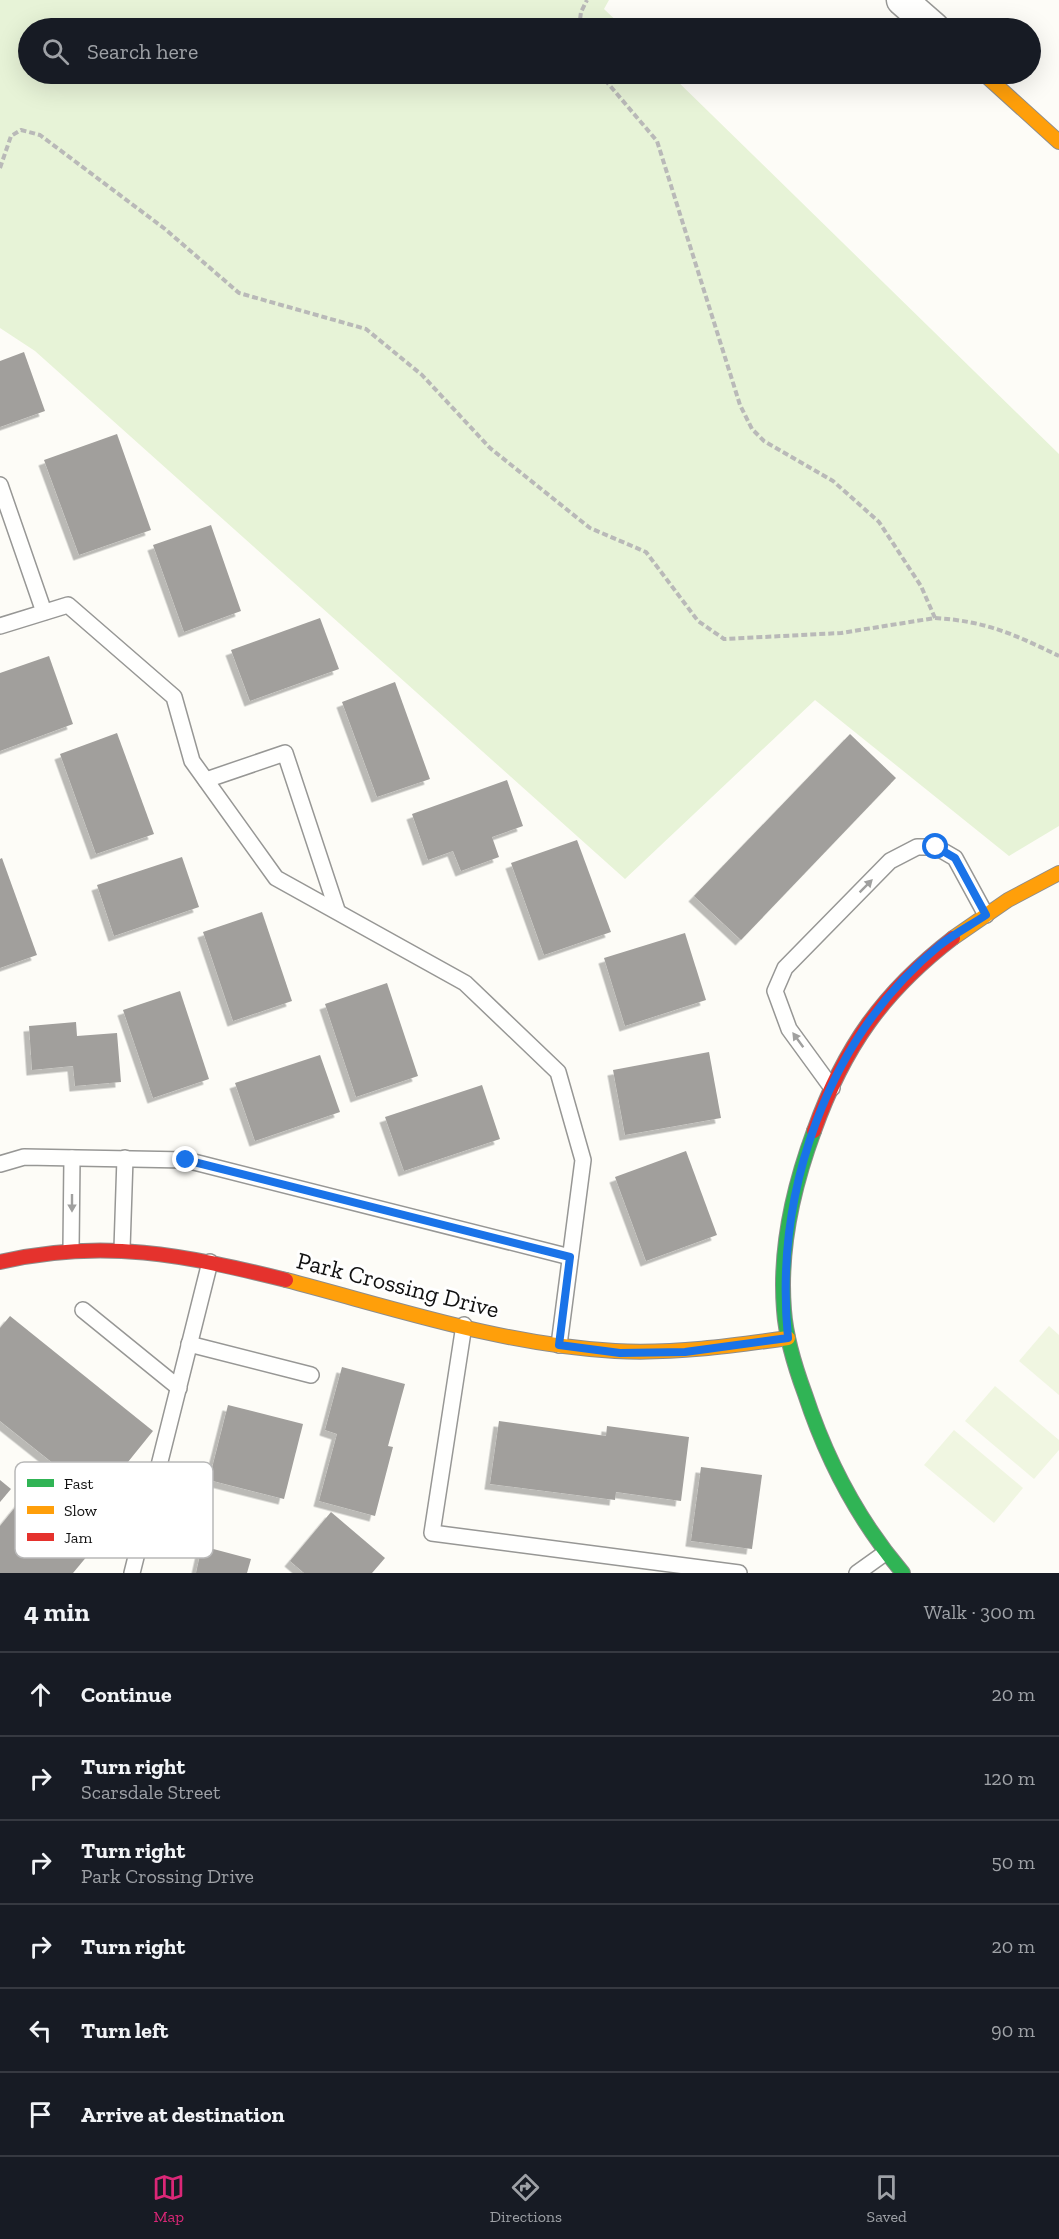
<!DOCTYPE html>
<html lang="en">
<head>
<meta charset="utf-8">
<style>
  body { margin:0; font-family:"Zilla Slab",serif; background:#242831; color:#f1f3f6 }
  .stop { position:absolute; width:18px; height:18px; margin:-14px; border:4px solid #1a73e8; border-radius:50%; background:#fff }
  .stop.end { background:#1a73e8; border-color:#fff; box-shadow:0 2px 6px #0008 }
  .list { margin:0; padding:0; list-style:none }
  h2 { display:flex; justify-content:space-between; align-items:center; height:78px; margin:0; padding:0 24px; font-size:26px }
  h2 small { font-size:20px; font-weight:400; color:#9ea1a6 }
  .list li { display:grid; grid-template-columns:39px 1fr auto; gap:18px; align-items:center; box-sizing:border-box; height:84px; padding:0 24px; border-top:2px solid #363941 }
  .list b { display:block; font-size:22px; white-space:nowrap }
  .list p { margin:0; font-size:20px; white-space:nowrap; color:#9ea1a6 }
  .list em { font-size:20px; font-style:normal; color:#9ea1a6 }
  .icon { flex:none; width:33px; height:33px; fill:none; stroke:currentColor; stroke-width:2; stroke-linecap:round; stroke-linejoin:round }
  .map { position:relative; flex:none; width:1059px; height:1573px; overflow:hidden }
  .search { position:absolute; background:#171b24; box-shadow:0 6px 24px #0002; left:18px; right:18px; top:18px; height:66px; display:flex; align-items:center; gap:15px; box-sizing:border-box; padding:0 21px; border-radius:33px; color:#9ea1a6; font-size:22px }
  .sheet { height:582px; background:#171b24 }
  nav { display:flex; justify-content:space-around; align-items:center; box-sizing:border-box; height:84px; border-top:2px solid #363941; background:#171b24; font-size:16px; color:#9ea1a6 }
  nav a { display:grid; justify-items:center; gap:3px }
  nav .on { color:#db2777 }
  .map>svg:first-child { display:block }
</style>
</head>
<body>
<div class="map">
<svg width="1059" height="1573" viewBox="0 0 1059 1573">
  <defs>
    <filter id="shadow"><feDropShadow dx="-5.5" dy="5.5" stdDeviation="0" flood-color="#0004"/></filter>
  </defs>
  <rect width="100%" height="100%" fill="#fdfcf7"/>
  <polygon fill="#e7f3d7" points="0,0 609,0 604,9 624,28 28,28 28,74 670,74 1059,454 1059,826 1009,856 815,700 625,879 35,351 0,328"/>
  <g fill="#f0f6e1">
    <polygon points="1049,1326 1059,1335 1059,1395 1019,1361"/>
    <polygon points="995,1386 1059,1440 1059,1450 1034,1479 965,1421"/>
    <polygon points="954,1430 1023,1488 994,1523 924,1465"/>
  </g>
  <g fill="#a19f9c" filter="url(#shadow)">
    <polygon points="24,352 45,411 0,427 0,361"/>
    <polygon points="117,434 151,530 79,555 44,460"/>
    <polygon points="211,525 241,611 184,632 153,545"/>
    <polygon points="320,618 339,669 250,701 231,650"/>
    <polygon points="49,656 73,724 0,751 0,673"/>
    <polygon points="395,682 430,779 377,797 342,702"/>
    <polygon points="117,733 154,834 96,854 60,754"/>
    <polygon points="850,734 896,778 741,940 694,896"/>
    <polygon points="507,780 523,826 492,837 499,857 461,871 453,851 428,860 412,814"/>
    <polygon points="577,840 611,932 544,955 511,863"/>
    <polygon points="182,857 199,907 114,936 97,885"/>
    <polygon points="2,858 37,955 0,968 0,859"/>
    <polygon points="262,912 292,1001 233,1021 203,932"/>
    <polygon points="685,933 706,1000 625,1026 604,958"/>
    <polygon points="387,983 418,1076 356,1097 325,1004"/>
    <polygon points="180,991 209,1079 153,1098 123,1010"/>
    <polygon points="76,1022 77,1036 117,1033 121,1082 75,1086 73,1066 32,1070 29,1026"/>
    <polygon points="709,1052 721,1118 625,1135 613,1070"/>
    <polygon points="320,1055 340,1112 255,1141 235,1083"/>
    <polygon points="482,1085 500,1139 404,1171 385,1117"/>
    <polygon points="686,1151 717,1235 646,1261 615,1177"/>
    <polygon points="10,1316 153,1431 98,1499 0,1421 0,1328"/>
    <polygon points="342,1367 405,1384 388,1446 393,1447 375,1516 319,1501 337,1434 325,1430"/>
    <polygon points="228,1405 303,1424 284,1499 209,1480"/>
    <polygon points="499,1421 606,1436 607,1426 689,1437 681,1501 616,1492 615,1500 490,1484"/>
    <polygon points="701,1467 762,1475 752,1549 691,1541"/>
    <polygon points="0,1480 11,1489 0,1502"/>
    <polygon points="26,1494 93,1549 73,1573 0,1573 0,1526"/>
    <polygon points="331,1512 385,1558 372,1573 304,1573 290,1561"/>
    <polygon points="202,1546 251,1559 247,1573 196,1573"/>
  </g>
  <g fill="none" stroke-linecap="round" stroke-linejoin="round">
    <defs>
      <g id="lane">
        <polyline points="0,485 44,612"/>
        <polyline points="0,626 68,605 174,697 192,761 276,878 465,983 558,1072 583,1160 559,1345"/>
        <polyline points="206,780 285,753 337,910"/>
        <polyline points="832,1088 789,1029 775,991 785,968 890,861 917,847 936,847 955,858 986,915"/>
        <polyline points="0,1164 24,1157 186,1160 570,1257"/>
        <polyline points="71,1249 72,1158"/>
        <polyline points="122,1249 125,1158"/>
        <polyline points="83,1310 179,1388"/>
        <polyline points="464,1325 432,1533 739,1573"/>
        <polyline points="189,1344 311,1375"/>
        <polyline points="132,1573 210,1262"/>
        <polyline points="857,1573 885,1553"/>
      </g>
      <polyline id="street" points="902,0 934,28"/>
      <path id="fast" d="M814,1131C793,1188 779,1249 784,1310C786,1339 795,1367 805,1394C827,1461 857,1519 903,1573"/>
      <g id="slow">
        <polyline points="984,74 1059,142"/>
        <polyline points="953,938 1008,900 1059,873"/>
        <path d="M286,1280C394,1308 503,1345 615,1351C673,1354 731,1346 788,1338"/>
      </g>
      <g id="jam">
        <path d="M814,1131C844,1047 883,992 953,938"/>
        <path d="M0,1262C103,1238 185,1255 286,1280"/>
      </g>
    </defs>
    <use href="#lane" stroke="#979795" stroke-width="18"/>
    <use href="#street" stroke="#979795" stroke-width="33"/>
    <use href="#fast" stroke="#8e8d8b" stroke-width="16"/>
    <use href="#slow" stroke="#8e8d8b" stroke-width="16"/>
    <use href="#jam" stroke="#8e8d8b" stroke-width="16"/>
    <g stroke="#b9b9b8" stroke-width="4" stroke-dasharray="6 3" stroke-linecap="butt">
      <polyline points="579,28 581,12 587,0"/>
      <polyline points="0,168 11,136 21,130 40,135 165,229 239,293 366,329 422,375 490,448 590,528 646,552 698,621 724,639 841,633 935,618 921,586 879,522 833,481 764,441 752,429 740,405 657,141 600,74"/>
      <path d="M935,618C985,621 1014,634 1059,656"/>
    </g>
    <use href="#lane" stroke="#fffffe" stroke-width="15"/>
    <use href="#street" stroke="#fffffe" stroke-width="30"/>
    <use href="#fast" stroke="#30b455" stroke-width="14"/>
    <use href="#slow" stroke="#ff9f0a" stroke-width="14"/>
    <use href="#jam" stroke="#e5322d" stroke-width="14"/>
  </g>
  <defs><path id="oneway-solid" d="M-6-.8H1V-3.2L6.5 0L1 3.2V.8H-6Z" transform="scale(1.5)"/></defs>
  <g fill="#a0a09f">
    <use href="#oneway-solid" transform="translate(866 886) rotate(-45)"/>
    <use href="#oneway-solid" transform="translate(798 1040) rotate(-126)"/>
    <use href="#oneway-solid" transform="translate(72 1203) rotate(90)"/>
  </g>
  <g fill="none" stroke-linecap="round" stroke-linejoin="round">
    <path stroke="#1a73e8" stroke-width="8" d="M186,1160L570,1257L559,1345L620,1353L685,1352L788,1338C774,1193 826,1039 940,945C954,934 971,925 986,915L955,858L936,847"/>
  </g>
  <g text-anchor="middle" stroke-width="6" stroke-linejoin="round" paint-order="stroke">
    <g font-size="24" fill="#111" stroke="#fff">
      <text transform="translate(398 1285) rotate(14)" y="8">Park Crossing Drive</text>
    </g>
  </g>
  <rect x="15" y="1462" width="198" height="96" rx="9" fill="#fff" stroke="#b8b8b8" stroke-width="1.5"/>
  <rect x="27" y="1479" width="27" height="8" fill="#30b455"/>
  <rect x="27" y="1506" width="27" height="8" fill="#ff9f0a"/>
  <rect x="27" y="1533" width="27" height="8" fill="#e5322d"/>
  <g font-size="16" fill="#111">
    <text x="64" y="1489">Fast</text>
    <text x="64" y="1516">Slow</text>
    <text x="64" y="1543">Jam</text>
  </g>
</svg>
<div class="stop" style="left:936px;top:847px"></div>
<div class="stop end" style="left:186px;top:1160px"></div>
<div class="search"><svg class="icon" aria-label="search" viewBox="0 0 24 24"><circle cx="10" cy="10" r="6"/><path d="M15 15l6 6"/></svg>Search here</div>
</div>
<section class="sheet">
<h2>4 min<small>Walk · 300 m</small></h2>
<ul class="list">
<li><svg class="icon" aria-label="ahead" viewBox="0 0 24 24"><path d="M12 20V5M6 11l6-6 6 6"/></svg><div><b>Continue</b></div><em>20 m</em></li>
<li><svg class="icon" aria-label="right" viewBox="0 0 24 24"><path d="M7 20v-9h11M14 6l5 5-5 5"/></svg><div><b>Turn right</b><p>Scarsdale Street</p></div><em>120 m</em></li>
<li><svg class="icon" aria-label="right" viewBox="0 0 24 24"><path d="M7 20v-9h11M14 6l5 5-5 5"/></svg><div><b>Turn right</b><p>Park Crossing Drive</p></div><em>50 m</em></li>
<li><svg class="icon" aria-label="right" viewBox="0 0 24 24"><path d="M7 20v-9h11M14 6l5 5-5 5"/></svg><div><b>Turn right</b></div><em>20 m</em></li>
<li><svg class="icon" aria-label="left" viewBox="0 0 24 24"><path d="M17 20v-9H6M10 6l-5 5 5 5"/></svg><div><b>Turn left</b></div><em>90 m</em></li>
<li><svg class="icon" aria-label="arrive" viewBox="0 0 24 24"><path d="M6 21V4h12l-3 4 3 4H6"/></svg><div><b>Arrive at destination</b></div></li>
</ul>
</section>
<nav>
<a class="on"><svg class="icon" aria-label="map" viewBox="0 0 24 24"><path d="M3 6l6-2 6 2 6-2v14l-6 2-6-2-6 2zM9 4v14M15 6v14"/></svg>Map</a>
<a><svg class="icon" aria-label="directions" viewBox="0 0 24 24"><path d="M12 3l9 9-9 9-9-9zM9 14v-3h6M13 9l2 2-2 2"/></svg>Directions</a>
<a><svg class="icon" aria-label="saved" viewBox="0 0 24 24"><path d="M7 4h10v16l-5-4-5 4z"/></svg>Saved</a>
</nav>
</body>
</html>
